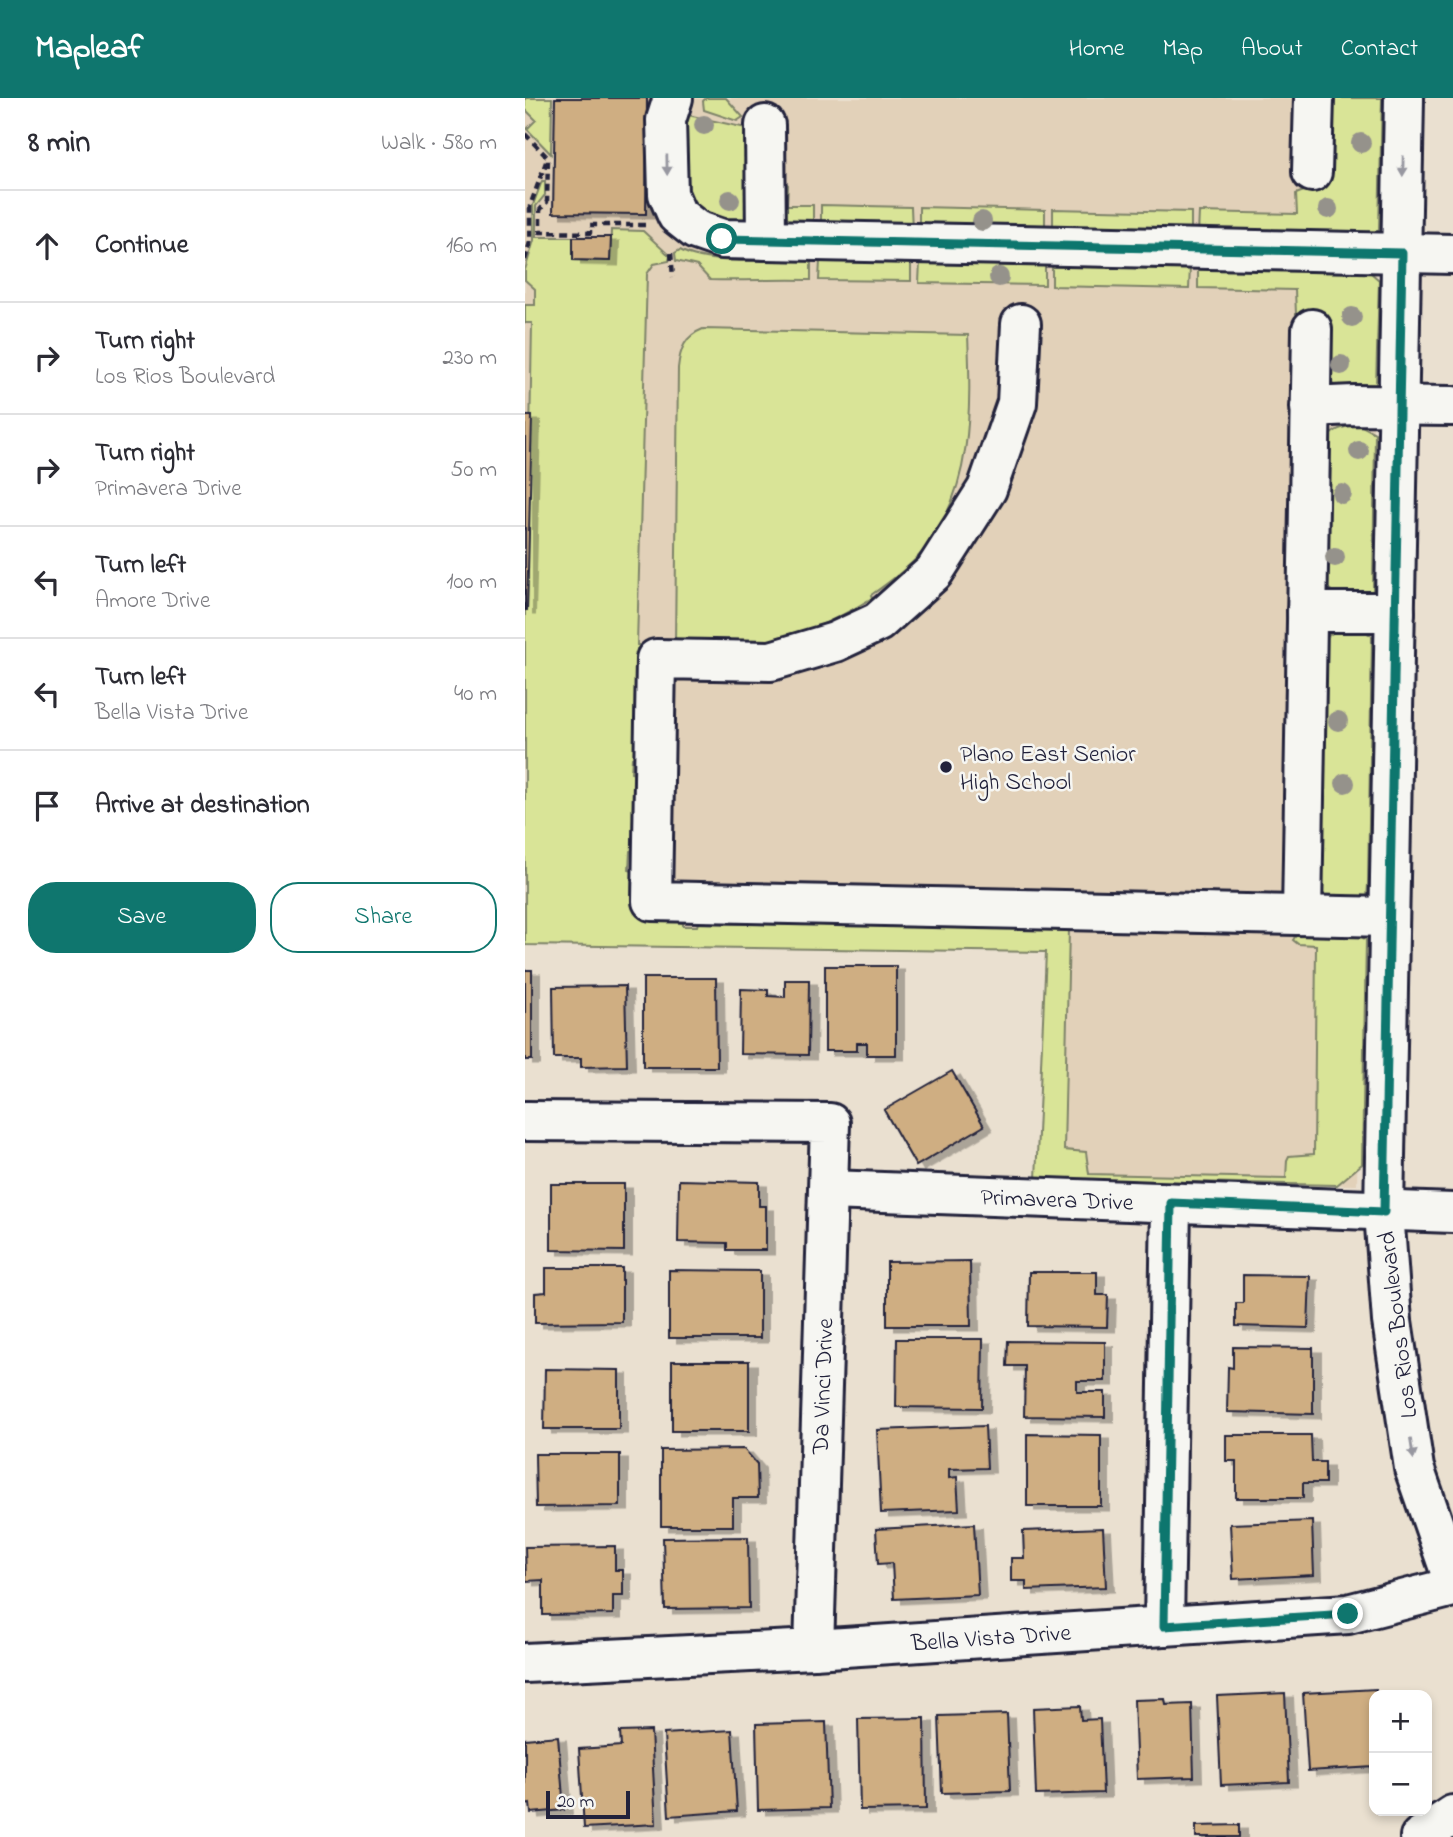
<!DOCTYPE html>
<html lang="en">
<head>
<meta charset="utf-8">
<style>
  body { margin:0; font-family:"Indie Flower",sans-serif; background:#f7f7f7; color:#2b2b33 }
  .controls { position:absolute; right:21px; bottom:21px; display:grid; overflow:hidden; border-radius:14px; box-shadow:0 4px 10px #0003 }
  .controls button { width:63px; height:63px; display:grid; place-items:center; padding:0; border:0; border-bottom:2px solid #e1e1e2; background:#fff; color:#2b2b33; font:35px sans-serif }
  .scale { position:absolute; left:21px; bottom:18px; width:84px; box-sizing:border-box; padding-left:7px; border:4px solid #22223b; border-top:0; font-size:19px; line-height:24px; white-space:nowrap; color:#22223b; -webkit-text-stroke:5px #f6f6f2; paint-order:stroke }
  .stop { position:absolute; width:21px; height:21px; margin:-16px; border:5px solid #0f766e; border-radius:50%; background:#fff }
  .stop.end { background:#0f766e; border-color:#fff; box-shadow:0 2px 7px #0008 }
  .list { margin:0; padding:0; list-style:none }
  h2 { display:flex; justify-content:space-between; align-items:center; height:91px; margin:0; padding:0 28px; font-size:30px }
  h2 small { font-size:23px; font-weight:400; color:#7c7c81 }
  .list li { display:grid; grid-template-columns:46px 1fr auto; gap:21px; align-items:center; box-sizing:border-box; height:112px; padding:0 28px; border-top:2px solid #e1e1e2 }
  .list b { display:block; font-size:26px; white-space:nowrap }
  .list p { margin:0; font-size:23px; white-space:nowrap; color:#7c7c81 }
  .list em { font-size:23px; font-style:normal; color:#7c7c81 }
  .actions { display:flex; gap:14px; padding:21px 28px }
  .actions a { flex:1; padding:16px 0; border:2px solid #0f766e; border-radius:28px; text-align:center; font-size:24px; color:#0f766e }
  .actions .main { background:#0f766e; color:#fff }
  .icon { flex:none; width:38px; height:38px; fill:none; stroke:currentColor; stroke-width:2; stroke-linecap:round; stroke-linejoin:round }
  .map { position:relative; flex:none; width:928px; height:1739px; overflow:hidden }
  header { display:flex; align-items:center; gap:42px; box-sizing:border-box; height:98px; padding:0 35px; background:#0f766e; color:#fff }
  header strong { font-size:33px }
  nav { display:flex; gap:38px; margin-inline-start:auto; font-size:24px }
  main { display:flex }
  aside { flex:1; background:#fff }
  .map>svg:first-child { display:block }
</style>
</head>
<body>
<header>
<strong>Mapleaf</strong>
<nav><a>Home</a><a>Map</a><a>About</a><a>Contact</a></nav>
</header>
<main>
<aside>
<h2>8 min<small>Walk · 580 m</small></h2>
<ul class="list">
<li><svg class="icon" aria-label="ahead" viewBox="0 0 24 24"><path d="M12 20V5M6 11l6-6 6 6"/></svg><div><b>Continue</b></div><em>160 m</em></li>
<li><svg class="icon" aria-label="right" viewBox="0 0 24 24"><path d="M7 20v-9h11M14 6l5 5-5 5"/></svg><div><b>Turn right</b><p>Los Rios Boulevard</p></div><em>230 m</em></li>
<li><svg class="icon" aria-label="right" viewBox="0 0 24 24"><path d="M7 20v-9h11M14 6l5 5-5 5"/></svg><div><b>Turn right</b><p>Primavera Drive</p></div><em>50 m</em></li>
<li><svg class="icon" aria-label="left" viewBox="0 0 24 24"><path d="M17 20v-9H6M10 6l-5 5 5 5"/></svg><div><b>Turn left</b><p>Amore Drive</p></div><em>100 m</em></li>
<li><svg class="icon" aria-label="left" viewBox="0 0 24 24"><path d="M17 20v-9H6M10 6l-5 5 5 5"/></svg><div><b>Turn left</b><p>Bella Vista Drive</p></div><em>40 m</em></li>
<li><svg class="icon" aria-label="arrive" viewBox="0 0 24 24"><path d="M6 21V4h12l-3 4 3 4H6"/></svg><div><b>Arrive at destination</b></div></li>
</ul>
<div class="actions"><a class="main">Save</a><a>Share</a></div>
</aside>
<div class="map">
<svg width="928" height="1739" viewBox="0 0 928 1739">
  <defs>
    <filter id="shadow"><feDropShadow dx="8" dy="4.5" stdDeviation="0" flood-color="#0004"/></filter>
  </defs>
  <rect width="100%" height="100%" fill="#eae0d0"/>
  <filter id="ink" filterUnits="userSpaceOnUse"><feTurbulence type="fractalNoise" baseFrequency=".0143" numOctaves="2"/><feDisplacementMap in="SourceGraphic" scale="14" xChannelSelector="R" yChannelSelector="G"/><feConvolveMatrix kernelMatrix="1 2 1 2 8 2 1 2 1" color-interpolation-filters="sRGB"/></filter>
  <g filter="url(#ink)">
    <polygon fill="#e2d1b9" points="0,0 855,0 832,1087 511,1081 521,854 0,847"/>
    <g fill="#d9e497" stroke="#7e8369" stroke-width="2">
      <polygon points="0,0 27,0 26,56 2,31 11,22 0,11"/>
      <polygon points="181,0 201,0 218,19 212,23 179,12 178,3"/>
      <polygon points="806,0 857,0 854,131 852,135 845,138 673,137 674,114 772,116 771,96 784,91"/>
      <path d="M163,17L221,30L219,43L227,129C199,129 174,115 161,91L160,22Z"/>
      <path d="M17,83H20V97L11,108V139H48V162L85,163L86,132L118,133L145,158L144,163L129,166L122,176L112,547H150L153,270C155,251 160,238 178,231L443,237C446,310 448,392 399,452C384,470 365,484 346,497L347,500C310,523 269,541 226,547L112,551L111,620L109,623L110,659L107,660L106,674L110,675L109,752L105,753L104,772L108,773V790L133,821L158,825V828H172L173,825L544,831L539,1052L561,1054L564,1076L761,1080L762,1062L764,1058L789,1056L791,847L773,846L768,842L772,836L834,837L841,842L837,1066L812,1087L511,1081L521,854L0,847V512L2,511L7,225H0V207H10V191L0,182V172L9,142L8,107Z"/>
      <polygon points="260,84 263,87 262,107 288,107 288,130 257,125"/>
      <polygon points="296,107 386,109 387,132 296,130"/>
      <polygon points="394,109 520,112 520,134 394,132"/>
      <polygon points="528,111 666,114 666,136 528,134"/>
      <path d="M155,152C184,168 252,162 286,162V182C251,181 220,183 185,182L172,168L151,163L150,155Z"/>
      <polygon points="295,163 386,164 386,183 294,182"/>
      <polygon points="395,164 520,166 520,187 394,185"/>
      <polygon points="527,166 665,169 664,191 527,188"/>
      <polygon points="673,168 838,172 846,175 854,182 851,287 844,292 814,291 808,287 782,219 771,216 770,192 673,190"/>
      <path d="M825,328H837L850,335L848,495L811,496L800,488L801,343C807,333 814,330 825,328Z"/>
      <polygon points="812,532 837,532 847,538 843,786 842,800 802,801 796,797 799,541"/>
    </g>
    <g fill="#cfae82" stroke="#22223b" stroke-width="2" filter="url(#shadow)">
      <polygon points="30,0 122,0 121,116 28,115"/>
      <polygon points="48,139 86,139 85,163 48,162"/>
      <polygon points="0,318 7,318 2,512 0,512"/>
      <polygon points="300,868 371,868 371,957 342,957 342,945 332,945 332,953 300,953"/>
      <rect x="0" y="872" width="7" height="90"/>
      <polygon points="118,880 191,880 192,969 118,969"/>
      <polygon points="260,882 284,882 283,957 215,956 216,891 243,892 243,898 260,899"/>
      <polygon points="100,888 102,968 56,969 56,960 29,960 28,889"/>
      <polygon points="427,973 459,1028 391,1068 359,1012"/>
      <polygon points="154,1082 234,1084 234,1108 241,1108 241,1152 202,1152 202,1145 153,1144"/>
      <polygon points="26,1086 99,1086 99,1153 26,1152"/>
      <polygon points="445,1163 446,1228 362,1228 362,1164"/>
      <polygon points="21,1170 97,1170 97,1224 10,1225 10,1195 21,1194"/>
      <polygon points="144,1172 235,1173 235,1240 144,1240"/>
      <polygon points="504,1174 572,1174 572,1197 583,1197 582,1229 503,1228"/>
      <polygon points="718,1177 785,1178 783,1230 711,1228 711,1205 718,1205"/>
      <polygon points="372,1241 458,1241 457,1310 371,1309"/>
      <polygon points="483,1243 580,1244 580,1283 552,1283 552,1294 580,1294 580,1319 499,1318 500,1268 482,1268"/>
      <polygon points="708,1249 788,1250 788,1316 702,1314 703,1269 708,1270"/>
      <rect x="147" y="1263" width="77" height="70"/>
      <polygon points="20,1271 94,1272 94,1331 19,1331"/>
      <polygon points="460,1328 462,1370 424,1371 424,1380 432,1379 434,1412 356,1415 352,1332"/>
      <polygon points="502,1336 576,1337 576,1408 502,1408"/>
      <polygon points="701,1337 786,1337 787,1364 800,1364 800,1385 778,1385 778,1400 711,1400 711,1363 701,1363"/>
      <polygon points="219,1351 232,1366 233,1400 208,1400 208,1428 136,1428 136,1352"/>
      <polygon points="10,1356 95,1356 95,1408 11,1409"/>
      <polygon points="787,1423 789,1477 708,1481 705,1426"/>
      <polygon points="449,1426 453,1497 369,1501 367,1465 353,1466 351,1431"/>
      <polygon points="578,1430 581,1489 501,1492 501,1483 486,1483 486,1460 499,1460 498,1433"/>
      <polygon points="223,1439 224,1510 140,1511 138,1440"/>
      <polygon points="90,1448 90,1472 98,1472 98,1498 88,1498 88,1516 18,1517 18,1482 1,1483 0,1449"/>
      <polygon points="851,1591 849,1669 783,1673 778,1595"/>
      <polygon points="760,1595 764,1684 696,1687 692,1598"/>
      <polygon points="640,1601 641,1607 667,1606 669,1679 612,1681 609,1602"/>
      <polygon points="555,1608 556,1622 575,1621 578,1695 511,1697 508,1610"/>
      <polygon points="482,1616 485,1693 417,1695 414,1618"/>
      <polygon points="400,1620 401,1711 335,1712 333,1621"/>
      <polygon points="301,1624 304,1710 233,1712 231,1626"/>
      <polygon points="207,1632 212,1713 144,1718 139,1636"/>
      <polygon points="126,1633 131,1726 59,1730 54,1651 96,1648 95,1634"/>
      <polygon points="33,1638 39,1712 6,1715 5,1706 0,1707 0,1641"/>
      <polygon points="714,1727 714,1739 671,1739 671,1728"/>
    </g>
    <g fill="none" stroke-linecap="round" stroke-linejoin="round">
      <defs>
        <g id="minor">
          <polyline points="148,0 141,22 143,96 152,117 171,132 197,141 928,156"/>
          <polyline points="240,27 241,142"/>
          <polyline points="787,74 789,0"/>
          <polyline points="496,226 492,305 462,391 409,474 353,524 310,544 246,563 131,561 127,803 864,819"/>
          <polyline points="785,309 829,307 928,308"/>
          <polyline points="782,514 870,514"/>
          <polyline points="777,817 787,231"/>
          <polyline points="0,1023 305,1025 289,1551"/>
          <polyline points="304,1092 928,1115"/>
          <polyline points="639,1528 646,1105"/>
          <polyline points="0,1565 289,1551 823,1516 928,1489"/>
          <polyline points="895,1739 928,1717"/>
        </g>
        <polyline id="major" points="879,0 859,1114 867,1223 889,1370 928,1482"/>
      </defs>
      <use href="#minor" stroke="#22223b" stroke-width="44"/>
      <use href="#major" stroke="#22223b" stroke-width="44"/>
      <g stroke="#22223b" stroke-width="4.5" stroke-dasharray="7 5" stroke-linecap="butt">
        <polyline points="0,36 23,60 22,104 15,112 15,134 65,135 65,127 120,127"/>
        <polyline points="146,155 148,179"/>
        <polyline points="0,162 5,144 5,108 21,64"/>
      </g>
      <use href="#minor" stroke="#f6f6f2" stroke-width="38"/>
      <use href="#major" stroke="#f6f6f2" stroke-width="38"/>
    </g>
    <g fill="#95928b">
      <circle cx="179" cy="27" r="10"/>
      <circle cx="836" cy="45" r="10"/>
      <circle cx="205" cy="102" r="10"/>
      <circle cx="803" cy="111" r="10"/>
      <circle cx="457" cy="123" r="10"/>
      <circle cx="474" cy="179" r="10"/>
      <circle cx="827" cy="219" r="10"/>
      <circle cx="816" cy="267" r="10"/>
      <circle cx="834" cy="353" r="10"/>
      <circle cx="817" cy="396" r="10"/>
      <circle cx="810" cy="459" r="10"/>
      <circle cx="813" cy="623" r="10"/>
      <circle cx="820" cy="685" r="10"/>
    </g>
    <defs><path id="oneway-solid" d="M-6-.8H1V-3.2L6.5 0L1 3.2V.8H-6Z" transform="scale(1.75)"/></defs>
    <g fill="#9797a0">
      <use href="#oneway-solid" transform="translate(142 67) rotate(89)"/>
      <use href="#oneway-solid" transform="translate(878 68) rotate(91)"/>
      <use href="#oneway-solid" transform="translate(887 1351) rotate(81)"/>
    </g>
  </g>
  <g fill="none" stroke-linecap="round" stroke-linejoin="round" filter="url(#ink)">
    <polyline stroke="#0f766e" stroke-width="9" points="197,141 877,155 859,1114 646,1105 639,1528 823,1516"/>
  </g>
  <circle fill="#22223b" stroke="#f6f6f2" stroke-width="2.5" cx="421" cy="669" r="7"/>
  <g text-anchor="middle" stroke-width="5" stroke-linejoin="round" paint-order="stroke">
    <g font-size="24" fill="#22223b" stroke="#f6f6f2" text-anchor="start">
      <text x="435" y="663">Plano East Senior<tspan x="435" dy="28">High School</tspan></text>
    </g>
    <g font-size="24" fill="#22223b" stroke="#f6f6f2">
      <text transform="translate(532 1101) rotate(2)" y="8">Primavera Drive</text>
      <text transform="translate(872 1227) rotate(-97)" y="8">Los Rios Boulevard</text>
      <text transform="translate(297 1288) rotate(-88)" y="8">Da Vinci Drive</text>
      <text transform="translate(466 1539) rotate(-4)" y="8">Bella Vista Drive</text>
    </g>
  </g>
</svg>
<div class="controls">
<button>+</button>
<button>−</button>
</div>
<div class="scale">20 m</div>
<div class="stop" style="left:197px;top:141px"></div>
<div class="stop end" style="left:823px;top:1516px"></div>
</div>
</main>
</body>
</html>
